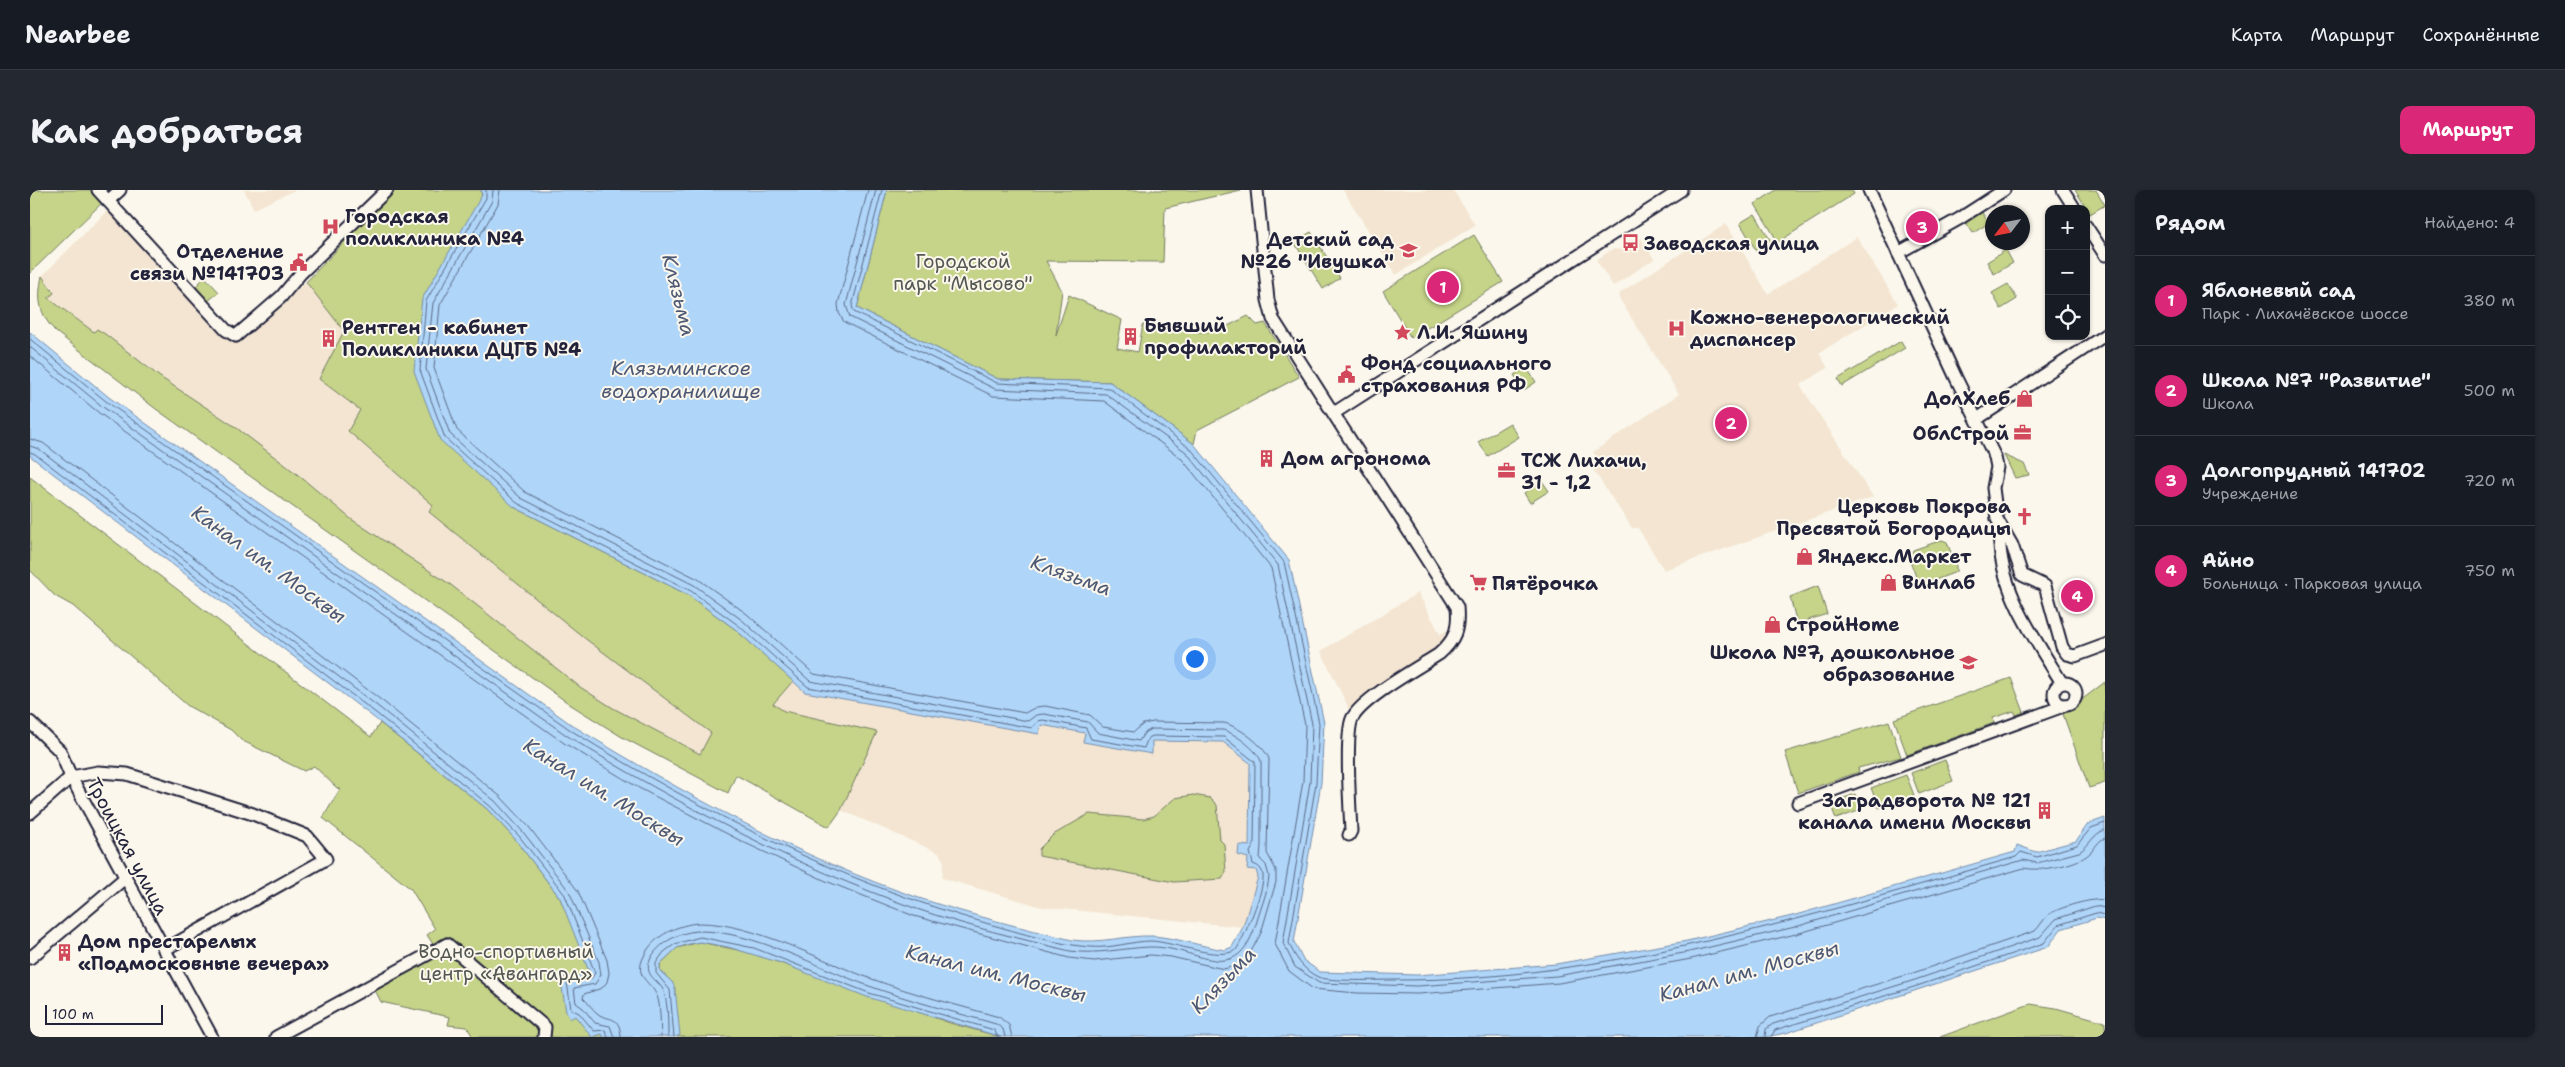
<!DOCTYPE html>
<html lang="ru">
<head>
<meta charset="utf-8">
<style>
  body { margin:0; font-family:"Shantell Sans",sans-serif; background:#242831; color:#f1f3f6 }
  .controls { position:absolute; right:15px; top:15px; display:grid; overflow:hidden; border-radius:10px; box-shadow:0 1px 4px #0004 }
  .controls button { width:45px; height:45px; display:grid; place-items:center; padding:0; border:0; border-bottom:1px solid #363941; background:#171b24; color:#f1f3f6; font:25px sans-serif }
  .compass { position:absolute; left:1955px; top:15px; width:45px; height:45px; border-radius:50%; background:#171b24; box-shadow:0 1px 4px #0004; rotate:238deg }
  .scale { position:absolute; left:15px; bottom:12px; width:118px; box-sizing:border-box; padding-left:5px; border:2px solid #22223b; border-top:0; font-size:14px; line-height:18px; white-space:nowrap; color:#22223b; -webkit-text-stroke:4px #fbf7ec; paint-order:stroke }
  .you { position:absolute; left:1164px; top:468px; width:18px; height:18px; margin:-12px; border:4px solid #fff; border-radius:50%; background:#1a73e8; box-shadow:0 0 0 8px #1a73e833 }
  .badge { display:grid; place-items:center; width:32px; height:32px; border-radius:50%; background:#db2777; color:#fff; font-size:16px; font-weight:700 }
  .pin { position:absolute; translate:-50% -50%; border:2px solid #fff; box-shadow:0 1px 5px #0006 }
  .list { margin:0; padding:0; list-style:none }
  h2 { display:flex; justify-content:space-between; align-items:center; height:65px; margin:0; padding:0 20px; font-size:21px }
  h2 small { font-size:16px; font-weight:400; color:#9ea1a6 }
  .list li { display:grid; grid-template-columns:32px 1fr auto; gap:15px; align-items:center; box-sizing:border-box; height:90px; padding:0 20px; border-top:1px solid #363941 }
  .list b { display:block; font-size:19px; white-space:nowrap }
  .list p { margin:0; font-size:16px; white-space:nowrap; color:#9ea1a6 }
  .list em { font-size:16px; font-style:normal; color:#9ea1a6 }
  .icon { flex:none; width:28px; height:28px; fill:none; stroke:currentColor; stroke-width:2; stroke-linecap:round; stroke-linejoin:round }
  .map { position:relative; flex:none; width:2075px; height:847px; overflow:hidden; border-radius:10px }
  header { display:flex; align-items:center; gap:30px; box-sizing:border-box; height:70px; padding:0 25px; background:#171b24; border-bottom:1px solid #363941 }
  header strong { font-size:24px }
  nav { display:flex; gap:28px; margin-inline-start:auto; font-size:18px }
  .intro { display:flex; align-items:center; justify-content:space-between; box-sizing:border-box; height:120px; padding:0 30px }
  h1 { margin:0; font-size:35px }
  .button { padding:12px 22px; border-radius:10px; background:#db2777; color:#fff; font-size:18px; font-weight:700 }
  main { display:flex; gap:30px; padding:0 30px }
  aside { flex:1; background:#171b24; border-radius:10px; box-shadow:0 1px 4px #0004 }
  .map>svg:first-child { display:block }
</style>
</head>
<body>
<header>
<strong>Nearbee</strong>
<nav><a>Карта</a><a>Маршрут</a><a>Сохранённые</a></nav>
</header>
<div class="intro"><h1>Как добраться</h1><a class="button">Маршрут</a></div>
<main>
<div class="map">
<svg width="2075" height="847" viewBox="0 0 2075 847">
  <rect width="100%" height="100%" fill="#fbf7ec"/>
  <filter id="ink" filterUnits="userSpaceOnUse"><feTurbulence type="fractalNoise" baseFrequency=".02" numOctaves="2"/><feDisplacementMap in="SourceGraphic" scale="10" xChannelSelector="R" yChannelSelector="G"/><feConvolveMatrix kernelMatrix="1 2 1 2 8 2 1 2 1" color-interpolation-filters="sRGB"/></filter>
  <g filter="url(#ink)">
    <g fill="#f3e5d1">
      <polygon points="214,0 265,0 224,19"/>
      <polygon points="1313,0 1423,0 1445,35 1366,85"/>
      <polygon points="79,19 200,150 207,152 214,149 276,92 315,141 289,189 330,220 318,241 404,315 399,322 557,450 682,544 670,564 583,518 550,497 421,395 321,329 267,284 204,236 130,187 75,144 64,142 18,108 24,102 12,86"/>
      <polygon points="1696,34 1738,104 1827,47 1868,114 1789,163 1798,178 1770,195 1843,307 1634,380 1608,338 1602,338 1562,278 1570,273 1563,262 1649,204 1589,108 1590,103"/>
      <polygon points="1611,48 1624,69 1583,96 1566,70 1583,59 1592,60"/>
      <polygon points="1388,403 1410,444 1420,439 1417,451 1408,460 1319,519 1291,461"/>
      <polygon points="763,491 775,502 1009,544 1011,535 1055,543 1054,552 1121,564 1122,550 1193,552 1220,573 1219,656 1208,665 1219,668 1228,687 1213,737 1012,717 912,688 914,672 909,663 811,620 846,542 754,521 742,514"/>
    </g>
    <g fill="#c5d488" stroke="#747b62">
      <polygon points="0,0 74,0 79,6 0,83"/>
      <path d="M364,0H451L484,317L658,405L705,439L763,491L743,514L754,521L847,542L811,620L799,637L706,585L698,603L592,547L541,515L126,219L26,142C9,124 7,110 12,86L24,103L18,108L64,142L67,139L75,144L130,187L204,236L267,284L321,329L421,395L550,497L583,518L670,564L681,543L557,450L399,322L403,315L318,241L330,220L289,189L314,141L276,92Z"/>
      <path d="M857,0H1211L1135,18L1133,72L1016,71L1032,101L1026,145L1039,105L1092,130L1087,158L1108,162L1113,134L1126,138L1128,132C1170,146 1178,147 1218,126L1227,135L1235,133L1269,187L1167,240L1164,254L1080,192L968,189L827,118Z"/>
      <polygon points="1746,0 1822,0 1824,4 1748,52 1725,14"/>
      <polygon points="2045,0 2066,0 2075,15 2060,24"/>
      <polygon points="1951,21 1959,33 1943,43 1935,31"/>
      <polygon points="1725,24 1742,53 1727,62 1710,33"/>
      <polygon points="1281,42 1310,88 1293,99 1264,52"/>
      <polygon points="1444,45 1473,92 1381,148 1353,101"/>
      <polygon points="1976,60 1983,73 1964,84 1957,72"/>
      <polygon points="175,87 189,102 178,111 165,97"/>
      <polygon points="1978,94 1987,109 1971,119 1962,103"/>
      <polygon points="1871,151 1875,158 1812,196 1808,189"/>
      <polygon points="1496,177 1506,192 1494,200 1484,185"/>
      <polygon points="1480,233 1489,247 1458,266 1448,252"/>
      <polygon points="1974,265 1994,274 1999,285 1985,288"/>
      <polygon points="0,287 341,547 350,533 457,619 485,649 530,708 559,776 573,847 443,847 437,837 418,835 420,827 351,812 340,790 403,754 397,745 405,739 381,699 293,628 310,599 307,598 284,576 274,581 211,550 201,540 158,516 43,416 25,406 0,380"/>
      <polygon points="1512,291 1519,301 1500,313 1494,303"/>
      <polygon points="1912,350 1917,352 1926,376 1926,382 1892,395 1888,392 1879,368 1883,360"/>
      <polygon points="1788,396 1797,424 1769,433 1766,430 1760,407"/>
      <polygon points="1981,488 1994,522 1986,525 1984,521 1963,528 1964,533 1877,565 1864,529"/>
      <polygon points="2075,492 2075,593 2059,598 2033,524"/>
      <polygon points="1859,531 1871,567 1828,578 1829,582 1768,603 1755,562"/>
      <polygon points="1915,570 1923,591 1889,604 1881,583"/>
      <polygon points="1876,585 1884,605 1849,618 1841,598"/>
      <polygon points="1825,604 1831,620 1806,629 1800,613"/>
      <polygon points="1163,605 1180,608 1187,615 1190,650 1194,654 1196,682 1192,689 1144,692 1009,666 1009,659 1023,645 1059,624 1113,629 1124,626 1145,608"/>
      <polygon points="670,752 722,763 920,833 971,847 647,847 649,845 642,792 630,781 630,774 647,758"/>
      <polygon points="2000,814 2026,818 2075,832 2075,847 1910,847"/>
    </g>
    <path fill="#afd5f8" stroke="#778dac" d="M451,0H857L827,118L968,189L1080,192L1164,254L1259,370L1294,533L1291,593L1264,752L1273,770L1290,782L1387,785L1526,774L1657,751L1762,726L1985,662L1987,655L2006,662L2046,651L2058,634L2075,628V730L2067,728L2031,739L2018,757L1756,843L1735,847H971L837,807L751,773L698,757L670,752L659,754L647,758L630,774V781L642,792L645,798L650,845L646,847H573L572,844L562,847L545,826L540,829L536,822L531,791L534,787L560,784L530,708L485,649L457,619L343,527L0,266V142L80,208L545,537C653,603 771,669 892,709C941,725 992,738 1042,750C1072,754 1095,745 1123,746C1147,748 1170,756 1195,760L1202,757L1213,737L1228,687L1226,680L1217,679L1218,668L1208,665L1209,655L1219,656L1220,573L1193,552L1122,551V564L1053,552L1055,543L1011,535L1009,544L775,502L705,439L658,405L484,317L410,250L384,181L392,109L452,5Z"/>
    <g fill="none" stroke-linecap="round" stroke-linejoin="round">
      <g stroke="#5a6a87" stroke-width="1">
        <path d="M838,0L808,114L809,123L814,132L963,206L1074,211L1151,268L1241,378L1275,535L1273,591L1245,754L1259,781L1283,799L1327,803L1388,804L1529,793L1661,769L1766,744L1994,678C2008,682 2047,675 2059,664C2065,659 2067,651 2075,648"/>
        <path d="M846,0L816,115L820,127L965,199L1076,204L1156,262L1248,375L1282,534L1280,592L1253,753L1265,777L1289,793L1387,796L1527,786L1659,762L1765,737L1993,670L2007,673L2049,662C2060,656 2062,644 2075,640"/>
        <path d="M852,0L822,116L824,122L967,193L1079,198L1160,258L1254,372L1289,533L1286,593L1259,753C1264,766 1274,781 1288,787C1300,792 1348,790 1364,790C1577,791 1783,725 1986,667L1991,662L2007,667L2047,655L2061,638L2075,633"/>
        <path d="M0,149L77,212L542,541C673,622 811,692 959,734C992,743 1027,755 1061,757C1081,759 1102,751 1121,751C1145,752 1187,771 1206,760C1214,748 1235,699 1233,685C1232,679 1229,676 1223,674L1220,662L1224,655L1225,572L1194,547L1123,546L1118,548L1114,558L1061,549L1056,538L1013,530L1008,531L1002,538L778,497L708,435L661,401L487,313L415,248L390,180L396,111L456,8V0"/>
        <path d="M0,157L73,217L539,547C648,614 765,676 887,719C936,736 988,748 1040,761C1068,765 1092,758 1120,757C1169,756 1206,801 1227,731C1231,717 1238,701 1239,686L1236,675L1230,669L1231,655V571C1227,560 1205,543 1193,540L1122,539L1115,542L1109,551L1068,543L1058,532L1014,524L1006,525L998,531L780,491L712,430L664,395L491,308L420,244L396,179L403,113L462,11L463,0"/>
        <path d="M0,166L69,223L534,553L609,598L713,652L796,691L884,726L1039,768L1064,771L1121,765L1141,767L1194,779L1211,774L1218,767L1231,743L1246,692V680L1237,663L1239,569C1234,555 1208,536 1194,533L1123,532L1113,534L1104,542L1073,537L1060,525L1015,516L1006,517L995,523L784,484L717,424L668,389L495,302L427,240L404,178L410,115L468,14L470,0"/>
        <path d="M0,249L13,253L355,513L471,607L499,637L548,701L577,770L579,783L577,792L572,798L554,804L553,808C558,812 562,819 567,823C577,832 590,823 591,847"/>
        <polyline points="0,256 9,259 350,518 465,611 493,642 539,701 569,772 571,785 565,794 544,798 546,813 553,818 565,833 580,836 584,847"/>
        <polyline points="0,262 5,264 346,523 460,616 489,646 535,705 565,783 561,789 537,792 541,819 549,823 564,841 575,840 578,847"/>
        <path d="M631,847C630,835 631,816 627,806C621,791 603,788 614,766C623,746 648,734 670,733C724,733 791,771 842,789C883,804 927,815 969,827L979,835L982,847"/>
        <path d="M638,847C638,834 638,814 634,802C630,790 613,787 620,770C628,752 652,741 670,741C723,741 789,778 839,796C881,811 924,822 966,834L973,839L975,847"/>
        <polyline points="644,847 640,800 626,783 626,773 634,762 645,754 670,747 724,758 839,803 964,840 968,847"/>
        <path d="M1727,847L1730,836L1740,827L1883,783L2005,741C2010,736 2013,730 2018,725C2027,718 2064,707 2075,710"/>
        <polyline points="1735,847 1736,839 1743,834 1885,790 2010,747 2026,729 2065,716 2075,718"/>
        <polyline points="1741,847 1745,840 1887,796 2014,753 2028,735 2066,723 2075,725"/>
      </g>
      <defs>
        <g id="minor">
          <polyline points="68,0 196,140 206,146 251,107 271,83 357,0"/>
          <path d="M1227,0L1238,110L1243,129L1427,417C1429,439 1425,450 1409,464C1389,477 1331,509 1322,529C1315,545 1320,619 1321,641L1319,645"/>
          <polyline points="1839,0 1926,188 1965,267 1967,277 1963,298 1967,329 1982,355 1992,385 2015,396 2032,457 2037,464 2045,466 2075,455"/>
          <polyline points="2033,0 2045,19"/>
          <polyline points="78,11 90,0"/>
          <polyline points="2056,36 2075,65"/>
          <polyline points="1868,63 1929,29 1974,0"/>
          <polyline points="1304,223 1651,0"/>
          <polyline points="1947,229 2075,145"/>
          <path d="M1970,336C1965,394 2003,446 2032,493"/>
          <circle cx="2035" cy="504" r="11"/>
          <polyline points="0,532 30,561 41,587 182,847"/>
          <polyline points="41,587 68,582 97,584 223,624 277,646 296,669 134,760"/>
          <polyline points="1768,613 2036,515"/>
          <polyline points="0,623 41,587"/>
          <polyline points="0,768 96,687"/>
          <polyline points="246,847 417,754 515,837 514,847"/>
        </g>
      </defs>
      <use href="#minor" stroke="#22223b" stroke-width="15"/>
      <use href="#minor" stroke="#fbf7ec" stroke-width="11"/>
    </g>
  </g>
  <defs>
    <symbol id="hospital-bare" viewBox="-9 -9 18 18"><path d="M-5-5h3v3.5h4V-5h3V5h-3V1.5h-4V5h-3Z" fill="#d1495b" stroke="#fbf7ec" stroke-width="2.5" paint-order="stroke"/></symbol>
    <symbol id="bus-bare" viewBox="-9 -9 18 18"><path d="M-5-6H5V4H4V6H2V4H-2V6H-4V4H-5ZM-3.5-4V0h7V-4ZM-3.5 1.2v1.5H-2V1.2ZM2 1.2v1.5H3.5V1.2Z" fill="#d1495b" stroke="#fbf7ec" stroke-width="2.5" paint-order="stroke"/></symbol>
    <symbol id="school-bare" viewBox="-9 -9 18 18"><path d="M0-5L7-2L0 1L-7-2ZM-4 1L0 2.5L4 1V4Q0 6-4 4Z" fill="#d1495b" stroke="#fbf7ec" stroke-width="2.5" paint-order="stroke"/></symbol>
    <symbol id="civic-bare" viewBox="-9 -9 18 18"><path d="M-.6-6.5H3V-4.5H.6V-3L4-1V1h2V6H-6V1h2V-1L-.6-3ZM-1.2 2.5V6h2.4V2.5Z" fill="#d1495b" stroke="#fbf7ec" stroke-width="2.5" paint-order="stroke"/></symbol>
    <symbol id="sight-bare" viewBox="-9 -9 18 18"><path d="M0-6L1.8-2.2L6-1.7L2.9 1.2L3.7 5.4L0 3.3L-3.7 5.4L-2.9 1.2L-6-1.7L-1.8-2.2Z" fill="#d1495b" stroke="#fbf7ec" stroke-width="2.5" paint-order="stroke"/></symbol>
    <symbol id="building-bare" viewBox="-9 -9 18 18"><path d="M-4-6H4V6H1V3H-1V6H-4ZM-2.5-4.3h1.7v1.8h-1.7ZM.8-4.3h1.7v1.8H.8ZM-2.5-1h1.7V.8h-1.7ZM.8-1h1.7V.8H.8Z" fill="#d1495b" stroke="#fbf7ec" stroke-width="2.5" paint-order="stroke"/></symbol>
    <symbol id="shop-bare" viewBox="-9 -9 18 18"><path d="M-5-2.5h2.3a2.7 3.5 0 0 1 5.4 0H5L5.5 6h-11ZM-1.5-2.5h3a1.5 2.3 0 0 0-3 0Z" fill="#d1495b" stroke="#fbf7ec" stroke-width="2.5" paint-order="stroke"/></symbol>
    <symbol id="office-bare" viewBox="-9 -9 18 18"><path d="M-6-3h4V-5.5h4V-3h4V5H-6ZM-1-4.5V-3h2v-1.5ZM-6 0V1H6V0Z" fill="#d1495b" stroke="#fbf7ec" stroke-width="2.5" paint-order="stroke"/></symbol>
    <symbol id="church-bare" viewBox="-9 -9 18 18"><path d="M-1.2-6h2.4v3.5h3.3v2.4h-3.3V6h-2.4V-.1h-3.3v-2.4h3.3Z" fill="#d1495b" stroke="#fbf7ec" stroke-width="2.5" paint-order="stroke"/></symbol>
    <symbol id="supermarket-bare" viewBox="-9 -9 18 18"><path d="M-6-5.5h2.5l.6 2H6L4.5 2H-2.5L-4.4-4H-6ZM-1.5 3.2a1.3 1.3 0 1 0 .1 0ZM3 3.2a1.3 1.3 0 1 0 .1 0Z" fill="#d1495b" stroke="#fbf7ec" stroke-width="2.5" paint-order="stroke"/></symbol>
  </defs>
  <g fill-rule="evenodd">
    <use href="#hospital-bare" x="288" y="24" width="25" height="25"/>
    <use href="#bus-bare" x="1588" y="40" width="25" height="25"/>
    <use href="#school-bare" x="1366" y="48" width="25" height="25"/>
    <use href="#civic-bare" x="256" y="60" width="25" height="25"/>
    <use href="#hospital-bare" x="1634" y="126" width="25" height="25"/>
    <use href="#sight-bare" x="1360" y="130" width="25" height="25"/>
    <use href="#building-bare" x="1088" y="134" width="25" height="25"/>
    <use href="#building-bare" x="286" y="136" width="25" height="25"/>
    <use href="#civic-bare" x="1304" y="172" width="25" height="25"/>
    <use href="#shop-bare" x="1982" y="196" width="25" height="25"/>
    <use href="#office-bare" x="1980" y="230" width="25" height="25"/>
    <use href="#building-bare" x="1224" y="256" width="25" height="25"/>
    <use href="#office-bare" x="1464" y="268" width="25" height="25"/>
    <use href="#church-bare" x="1982" y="314" width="25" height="25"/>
    <use href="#shop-bare" x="1762" y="354" width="25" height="25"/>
    <use href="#shop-bare" x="1846" y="380" width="25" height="25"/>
    <use href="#supermarket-bare" x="1436" y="380" width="25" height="25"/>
    <use href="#shop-bare" x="1730" y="422" width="25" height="25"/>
    <use href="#school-bare" x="1926" y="460" width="25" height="25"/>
    <use href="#building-bare" x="2002" y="608" width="25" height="25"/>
    <use href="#building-bare" x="22" y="750" width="25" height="25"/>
  </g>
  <g text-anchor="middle" stroke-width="4" stroke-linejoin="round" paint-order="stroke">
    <g font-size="19" font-weight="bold" fill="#22223b" stroke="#fbf7ec" text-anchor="start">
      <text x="315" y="33">Городская<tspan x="315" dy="22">поликлиника №4</tspan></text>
      <text x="1364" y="56" text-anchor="end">Детский сад<tspan x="1364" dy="22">№26 "Ивушка"</tspan></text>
      <text x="1614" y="60">Заводская улица</text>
      <text x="254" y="68" text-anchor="end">Отделение<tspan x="254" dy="22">связи №141703</tspan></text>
      <text x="1660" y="134">Кожно-венерологический<tspan x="1660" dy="22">диспансер</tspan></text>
      <text x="1114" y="142">Бывший<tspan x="1114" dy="22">профилакторий</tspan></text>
      <text x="312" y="144">Рентген - кабинет<tspan x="312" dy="22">Поликлиники ДЦГБ №4</tspan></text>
      <text x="1387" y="149">Л.И. Яшину</text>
      <text x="1331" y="180">Фонд социального<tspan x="1331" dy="22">страхования РФ</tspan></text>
      <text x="1980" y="215" text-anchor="end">ДолХлеб</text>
      <text x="1979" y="250" text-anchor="end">ОблСтрой</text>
      <text x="1251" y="275">Дом агронома</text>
      <text x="1491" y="277">ТСЖ Лихачи,<tspan x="1491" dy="22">31 - 1,2</tspan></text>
      <text x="1981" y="323" text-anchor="end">Церковь Покрова<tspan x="1981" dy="22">Пресвятой Богородицы</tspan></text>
      <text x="1788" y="373">Яндекс.Маркет</text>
      <text x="1872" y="399">Винлаб</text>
      <text x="1462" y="400">Пятёрочка</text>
      <text x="1756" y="441">СтройHome</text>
      <text x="1925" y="469" text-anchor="end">Школа №7, дошкольное<tspan x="1925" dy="22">образование</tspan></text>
      <text x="2001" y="617" text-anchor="end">Заградворота № 121<tspan x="2001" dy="22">канала имени Москвы</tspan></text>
      <text x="48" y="758">Дом престарелых<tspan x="48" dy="22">«Подмосковные вечера»</tspan></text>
    </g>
    <g font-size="19" fill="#535752" stroke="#fbf7ec">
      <text x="933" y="78">Городской<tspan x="933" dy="22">парк "Мысово"</tspan></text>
      <text x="476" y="768">Водно-спортивный<tspan x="476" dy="22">центр «Авангард»</tspan></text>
    </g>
    <g font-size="19" fill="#22223b" stroke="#fbf7ec">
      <text transform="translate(98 656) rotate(62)" y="7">Троицкая улица</text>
    </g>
    <g font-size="20" font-style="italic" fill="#4c5874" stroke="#fbf7ec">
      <text transform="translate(649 105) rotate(76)" y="7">Клязьма</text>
      <text x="651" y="185">Клязьминское<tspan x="651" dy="23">водохранилище</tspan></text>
      <text transform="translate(239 374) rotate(36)" y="7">Канал им. Москвы</text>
      <text transform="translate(1041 385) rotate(20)" y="7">Клязьма</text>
      <text transform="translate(574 602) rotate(32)" y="7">Канал им. Москвы</text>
      <text transform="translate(1719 781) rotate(-15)" y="7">Канал им. Москвы</text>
      <text transform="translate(966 783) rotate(14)" y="7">Канал им. Москвы</text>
      <text transform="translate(1193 790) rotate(-46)" y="7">Клязьма</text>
    </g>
  </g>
</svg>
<div class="controls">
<button>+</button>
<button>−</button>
<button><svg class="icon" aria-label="locate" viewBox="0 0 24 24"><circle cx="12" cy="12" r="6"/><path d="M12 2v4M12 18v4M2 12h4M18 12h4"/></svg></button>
</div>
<svg class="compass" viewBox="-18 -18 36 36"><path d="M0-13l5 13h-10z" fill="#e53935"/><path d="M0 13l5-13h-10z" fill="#9ea1a6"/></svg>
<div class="scale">100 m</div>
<div class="you"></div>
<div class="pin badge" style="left:1413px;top:97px">1</div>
<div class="pin badge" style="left:1701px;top:233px">2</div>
<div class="pin badge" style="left:1892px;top:37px">3</div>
<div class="pin badge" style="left:2047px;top:406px">4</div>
</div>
<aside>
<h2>Рядом<small>Найдено: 4</small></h2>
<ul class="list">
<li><span class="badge">1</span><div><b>Яблоневый сад</b><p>Парк · Лихачёвское шоссе</p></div><em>380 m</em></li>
<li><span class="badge">2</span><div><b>Школа №7 &quot;Развитие&quot;</b><p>Школа</p></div><em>500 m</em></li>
<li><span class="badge">3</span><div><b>Долгопрудный 141702</b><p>Учреждение</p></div><em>720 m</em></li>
<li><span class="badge">4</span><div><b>Айно</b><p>Больница · Парковая улица</p></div><em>750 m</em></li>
</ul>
</aside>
</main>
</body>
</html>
